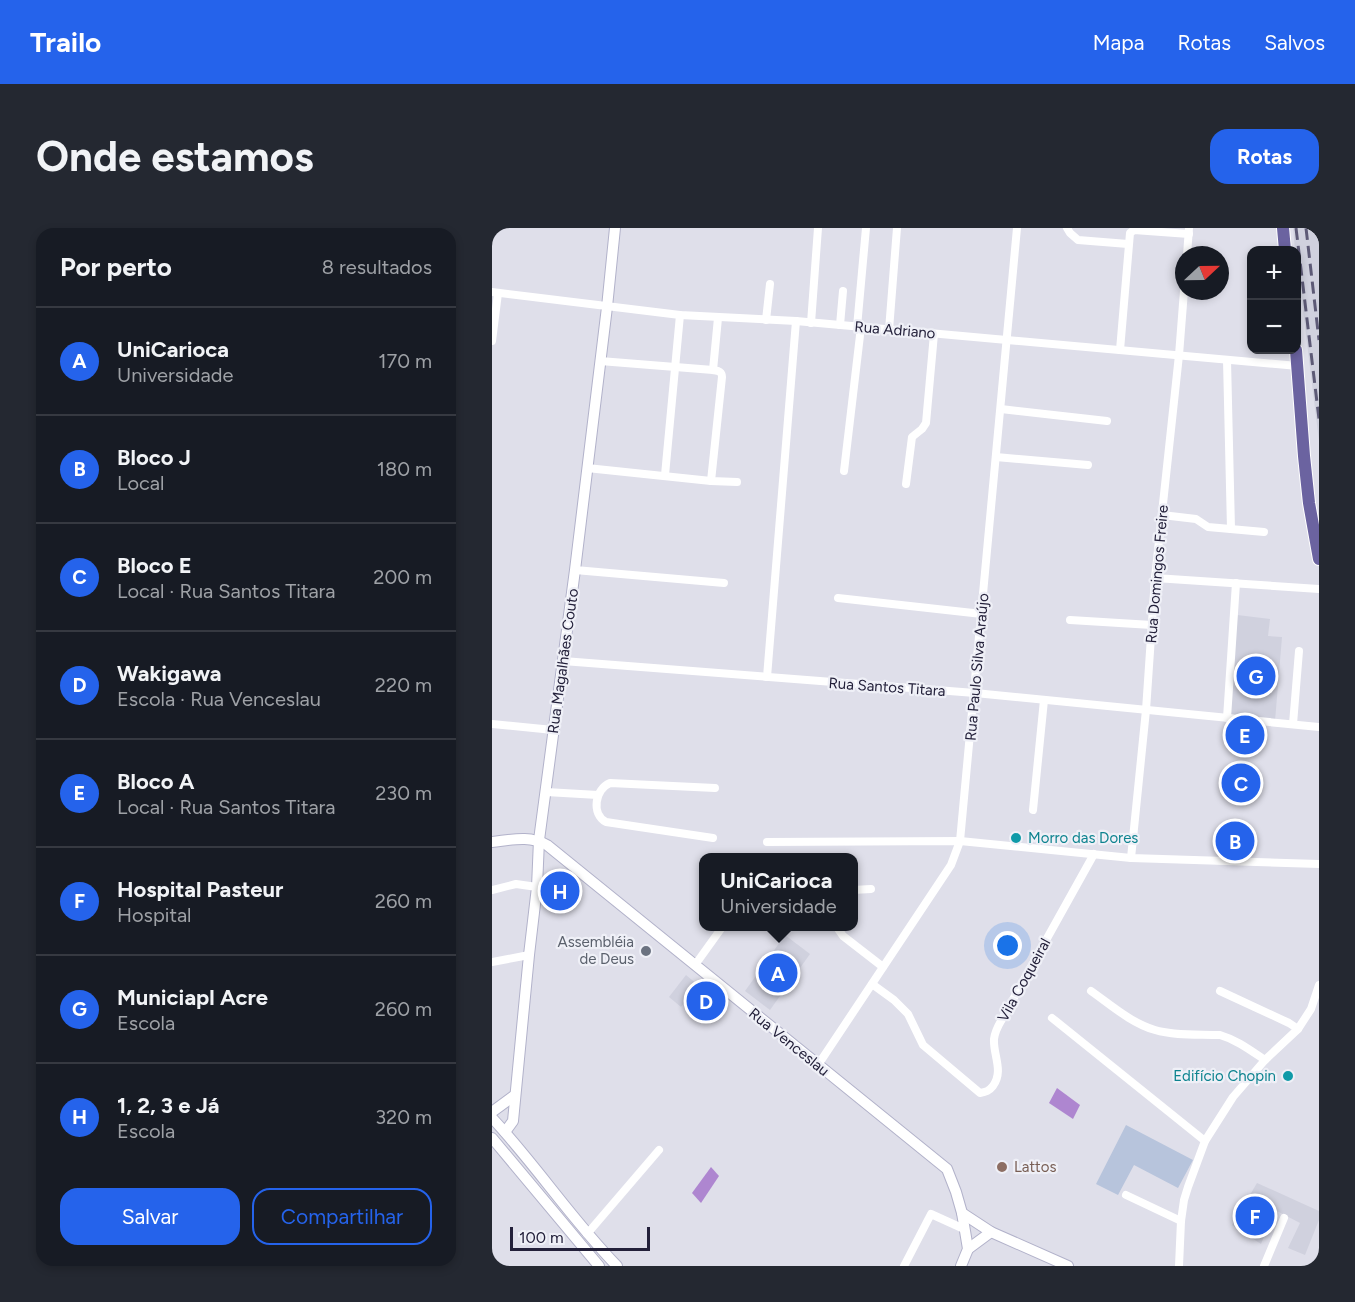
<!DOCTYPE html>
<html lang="pt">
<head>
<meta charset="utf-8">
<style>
  body { margin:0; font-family:Figtree,sans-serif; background:#242831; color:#f1f3f6 }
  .controls { position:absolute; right:18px; top:18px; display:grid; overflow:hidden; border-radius:12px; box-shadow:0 3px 9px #0003 }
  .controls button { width:54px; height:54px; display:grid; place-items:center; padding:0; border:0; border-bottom:2px solid #363941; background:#171b24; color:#f1f3f6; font:30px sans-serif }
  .compass { position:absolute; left:683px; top:18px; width:54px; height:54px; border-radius:50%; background:#171b24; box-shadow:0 3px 9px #0003; rotate:68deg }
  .scale { position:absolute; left:18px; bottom:15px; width:140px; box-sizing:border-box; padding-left:6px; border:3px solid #23203a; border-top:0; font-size:16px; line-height:21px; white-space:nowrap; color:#23203a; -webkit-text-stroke:4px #eff0f7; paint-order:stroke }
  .you { position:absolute; left:516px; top:718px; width:21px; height:21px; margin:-15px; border:4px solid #fff; border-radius:50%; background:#1a73e8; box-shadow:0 0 0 9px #1a73e833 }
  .badge { display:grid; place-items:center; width:39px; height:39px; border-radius:50%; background:#2563eb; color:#fff; font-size:20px; font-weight:700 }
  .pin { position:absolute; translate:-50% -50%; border:3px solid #fff; box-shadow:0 2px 6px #0006 }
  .popup { position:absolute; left:207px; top:625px; width:159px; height:78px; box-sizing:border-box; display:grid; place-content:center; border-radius:12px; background:#171b24; filter:drop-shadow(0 2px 4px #0005); font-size:20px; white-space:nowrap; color:#9ea1a6 }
  .popup b { font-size:22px; color:#f1f3f6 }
  .popup::after { content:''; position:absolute; left:50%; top:100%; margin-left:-12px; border:12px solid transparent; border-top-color:#171b24 }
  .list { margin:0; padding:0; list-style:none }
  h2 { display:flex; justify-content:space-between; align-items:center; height:78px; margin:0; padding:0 24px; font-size:26px }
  h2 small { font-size:20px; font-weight:400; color:#9ea1a6 }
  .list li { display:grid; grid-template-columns:39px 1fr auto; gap:18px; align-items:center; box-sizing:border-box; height:108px; padding:0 24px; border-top:2px solid #363941 }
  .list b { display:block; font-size:22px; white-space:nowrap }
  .list p { margin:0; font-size:20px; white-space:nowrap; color:#9ea1a6 }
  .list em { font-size:20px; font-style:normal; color:#9ea1a6 }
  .actions { display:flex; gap:12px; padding:18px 24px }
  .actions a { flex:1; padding:14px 0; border:2px solid #2563eb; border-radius:18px; text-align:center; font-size:21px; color:#2563eb }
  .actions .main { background:#2563eb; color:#fff }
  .map { position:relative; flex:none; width:827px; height:1038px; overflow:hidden; border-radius:18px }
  header { display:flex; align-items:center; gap:36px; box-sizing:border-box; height:84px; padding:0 30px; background:#2563eb; color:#fff }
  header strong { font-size:28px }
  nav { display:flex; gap:33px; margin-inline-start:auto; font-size:21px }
  .intro { display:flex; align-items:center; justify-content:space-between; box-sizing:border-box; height:144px; padding:0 36px }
  h1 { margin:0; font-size:42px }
  .button { padding:15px 27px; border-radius:18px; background:#2563eb; color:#fff; font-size:21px; font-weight:700 }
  main { display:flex; gap:36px; padding:0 36px }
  aside { flex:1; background:#171b24; border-radius:18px; box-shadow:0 3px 9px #0003 }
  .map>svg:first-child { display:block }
</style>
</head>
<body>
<header>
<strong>Trailo</strong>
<nav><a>Mapa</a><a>Rotas</a><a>Salvos</a></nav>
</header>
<div class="intro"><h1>Onde estamos</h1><a class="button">Rotas</a></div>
<main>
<aside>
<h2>Por perto<small>8 resultados</small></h2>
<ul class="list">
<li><span class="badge">A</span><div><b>UniCarioca</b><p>Universidade</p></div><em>170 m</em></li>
<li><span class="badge">B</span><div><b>Bloco J</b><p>Local</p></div><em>180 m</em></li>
<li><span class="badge">C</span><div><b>Bloco E</b><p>Local · Rua Santos Titara</p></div><em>200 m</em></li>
<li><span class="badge">D</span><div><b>Wakigawa</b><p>Escola · Rua Venceslau</p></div><em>220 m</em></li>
<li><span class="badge">E</span><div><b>Bloco A</b><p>Local · Rua Santos Titara</p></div><em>230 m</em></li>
<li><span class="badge">F</span><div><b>Hospital Pasteur</b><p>Hospital</p></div><em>260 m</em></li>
<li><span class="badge">G</span><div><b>Municiapl Acre</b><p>Escola</p></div><em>260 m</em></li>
<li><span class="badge">H</span><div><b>1, 2, 3 e Já</b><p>Escola</p></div><em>320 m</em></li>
</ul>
<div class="actions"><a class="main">Salvar</a><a>Compartilhar</a></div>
</aside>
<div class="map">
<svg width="827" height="1038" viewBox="0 0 827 1038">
  <rect width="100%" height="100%" fill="#dfdfea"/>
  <g fill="#d0d1de">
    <polygon points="801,0 827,0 827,213 805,34 804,22 803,22"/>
    <polygon points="745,387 778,391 776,408 790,409 783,493 737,488"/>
    <polygon points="293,707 318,726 278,782 253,763"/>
    <polygon points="194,747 206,757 189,779 177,769"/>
    <polygon points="765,955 827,983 827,992 813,1027 796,1020 808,995 783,982 769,1016 740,997"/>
  </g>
  <polygon fill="#b7c4dc" points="634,897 701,932 686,960 642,937 626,967 604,956"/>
  <g fill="#ae86d0">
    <polygon points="565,860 588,877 581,891 557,875"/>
    <polygon points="219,939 227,948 209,975 200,965"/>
  </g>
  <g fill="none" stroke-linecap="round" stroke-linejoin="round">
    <defs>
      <g id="secondary">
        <path d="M0,614C19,612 37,607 55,617L455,941L464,964L470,985L476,1021L469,1038"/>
        <polyline points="0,884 23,867"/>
        <path d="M0,890C44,937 80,992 125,1038"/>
        <polyline points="13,904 21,893 37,727 45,659 47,612 83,342 115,79 123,0"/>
        <polyline points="0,910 107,1038"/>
        <polyline points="470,985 499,1004 576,1038"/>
        <polyline points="476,1021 499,1004"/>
      </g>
      <g id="primary">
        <polyline points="791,0 793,22"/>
        <polyline points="804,122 812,228 817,275 827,331"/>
      </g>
    </defs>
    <use href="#secondary" stroke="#b2b2ca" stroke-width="12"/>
    <use href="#primary" stroke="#fff" stroke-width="14"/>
    <g stroke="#fff" stroke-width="8">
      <polyline points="575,0 578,5 586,12 636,16"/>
      <polyline points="695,27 697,0"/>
      <polyline points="0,64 188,87 304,93 806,138"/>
      <polyline points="274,92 278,56"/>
      <polyline points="319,95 326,0"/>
      <polyline points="348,97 351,63"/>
      <polyline points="365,99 374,0"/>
      <polyline points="397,102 405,0"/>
      <polyline points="0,113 6,65"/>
      <polyline points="628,122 638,5 642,2 697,6"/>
      <polyline points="735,132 739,301"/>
      <polyline points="108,133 221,142"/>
      <polyline points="509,181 615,193"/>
      <polyline points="504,229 596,237"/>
      <polyline points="95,240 219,253 245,254"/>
      <polyline points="352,243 369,99"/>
      <polyline points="173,247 188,87"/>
      <path d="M219,253L230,149C230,143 226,143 221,142L226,90"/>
      <polyline points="414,256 420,209 430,201 434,195 442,106"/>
      <polyline points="670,287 704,291 716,299 772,304"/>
      <polyline points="83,342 232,355"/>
      <polyline points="663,350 827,361"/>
      <polyline points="346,370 490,386"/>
      <polyline points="578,392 660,397"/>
      <polyline points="71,433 483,465 827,499"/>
      <polyline points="275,449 304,93"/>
      <polyline points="735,490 744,355"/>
      <polyline points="0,496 61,502"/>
      <polyline points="801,496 807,423"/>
      <polyline points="54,564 106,567"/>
      <polyline points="541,582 552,472"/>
      <path d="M221,610L114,594C99,586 103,561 118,555L223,560"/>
      <polyline points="275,614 468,613 639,630 827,636"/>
      <polyline points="639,630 654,482 663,350 687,127 692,63"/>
      <polyline points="0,662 24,656 45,659"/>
      <polyline points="361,662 379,661"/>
      <polyline points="344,698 351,708 391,739"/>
      <polyline points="0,734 37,727"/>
      <polyline points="203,737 231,698"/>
      <path d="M380,756L402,772L416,786L431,817L488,865C494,864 497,863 501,858C512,843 501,827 502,811C503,804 506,798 509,793L602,626"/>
      <path d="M599,763C619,777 639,795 663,802C683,808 707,806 728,807C745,812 758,822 773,832"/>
      <polyline points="728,763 797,795 806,801"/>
      <polyline points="560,790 713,913"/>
      <polyline points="326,837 459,637 468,613 525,0"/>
      <polyline points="634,967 689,993"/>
      <polyline points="95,1006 167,922"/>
      <polyline points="412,1038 439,986 472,1001"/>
      <polyline points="687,1038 689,993 692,972 696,959 713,913 741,869 773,832 806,801 819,781 827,757"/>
      <polyline points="772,1038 792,990"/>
    </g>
    <use href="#secondary" stroke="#fff" stroke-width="10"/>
    <use href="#primary" stroke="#6b63a0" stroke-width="12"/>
    <g stroke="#5d5a76" stroke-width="3" stroke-dasharray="12 6" stroke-linecap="butt">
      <polyline points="804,0 827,191"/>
      <polyline points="814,0 827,112"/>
    </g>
  </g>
  <g fill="#0f9aa8" stroke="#eff0f7" stroke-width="2">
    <circle cx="524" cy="610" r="6"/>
    <circle cx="796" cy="848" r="6"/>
  </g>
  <circle fill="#6b7280" stroke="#eff0f7" stroke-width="2" cx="154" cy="723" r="6"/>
  <circle fill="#8d6e63" stroke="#eff0f7" stroke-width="2" cx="510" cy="939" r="6"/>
  <g text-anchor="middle" stroke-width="4.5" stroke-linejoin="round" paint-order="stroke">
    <g font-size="15" fill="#23203a" stroke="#eff0f7">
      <text transform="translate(403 102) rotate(5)" y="5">Rua Adriano</text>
      <text transform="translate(665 346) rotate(-85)" y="5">Rua Domingos Freire</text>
      <text transform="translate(71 433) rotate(-82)" y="5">Rua Magalhães Couto</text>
      <text transform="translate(485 439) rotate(-85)" y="5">Rua Paulo Silva Araújo</text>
      <text transform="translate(395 459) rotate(4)" y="5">Rua Santos Titara</text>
      <text transform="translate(532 752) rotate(-61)" y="5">Vila Coqueiral</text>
      <text transform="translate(297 814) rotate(39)" y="5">Rua Venceslau</text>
    </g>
    <g font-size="15" fill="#0d838f" stroke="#eff0f7" text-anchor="start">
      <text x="536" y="615">Morro das Dores</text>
      <text x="784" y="853" text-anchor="end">Edifício Chopin</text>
    </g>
    <g font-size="15" fill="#5b616d" stroke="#eff0f7" text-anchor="end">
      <text x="142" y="719">Assembléia<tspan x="142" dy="17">de Deus</tspan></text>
    </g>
    <g font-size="15" fill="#785e54" stroke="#eff0f7" text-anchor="start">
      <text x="522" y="944">Lattos</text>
    </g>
  </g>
</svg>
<div class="controls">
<button>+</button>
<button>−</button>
</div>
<svg class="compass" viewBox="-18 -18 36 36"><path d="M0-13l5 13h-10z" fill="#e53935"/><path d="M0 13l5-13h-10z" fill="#9ea1a6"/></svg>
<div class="scale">100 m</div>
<div class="you"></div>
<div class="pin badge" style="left:286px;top:745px">A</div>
<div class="popup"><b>UniCarioca</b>Universidade</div>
<div class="pin badge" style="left:743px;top:613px">B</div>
<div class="pin badge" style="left:749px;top:555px">C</div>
<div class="pin badge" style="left:214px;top:773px">D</div>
<div class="pin badge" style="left:753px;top:507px">E</div>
<div class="pin badge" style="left:763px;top:988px">F</div>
<div class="pin badge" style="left:764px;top:448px">G</div>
<div class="pin badge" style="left:68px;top:663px">H</div>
</div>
</main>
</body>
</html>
